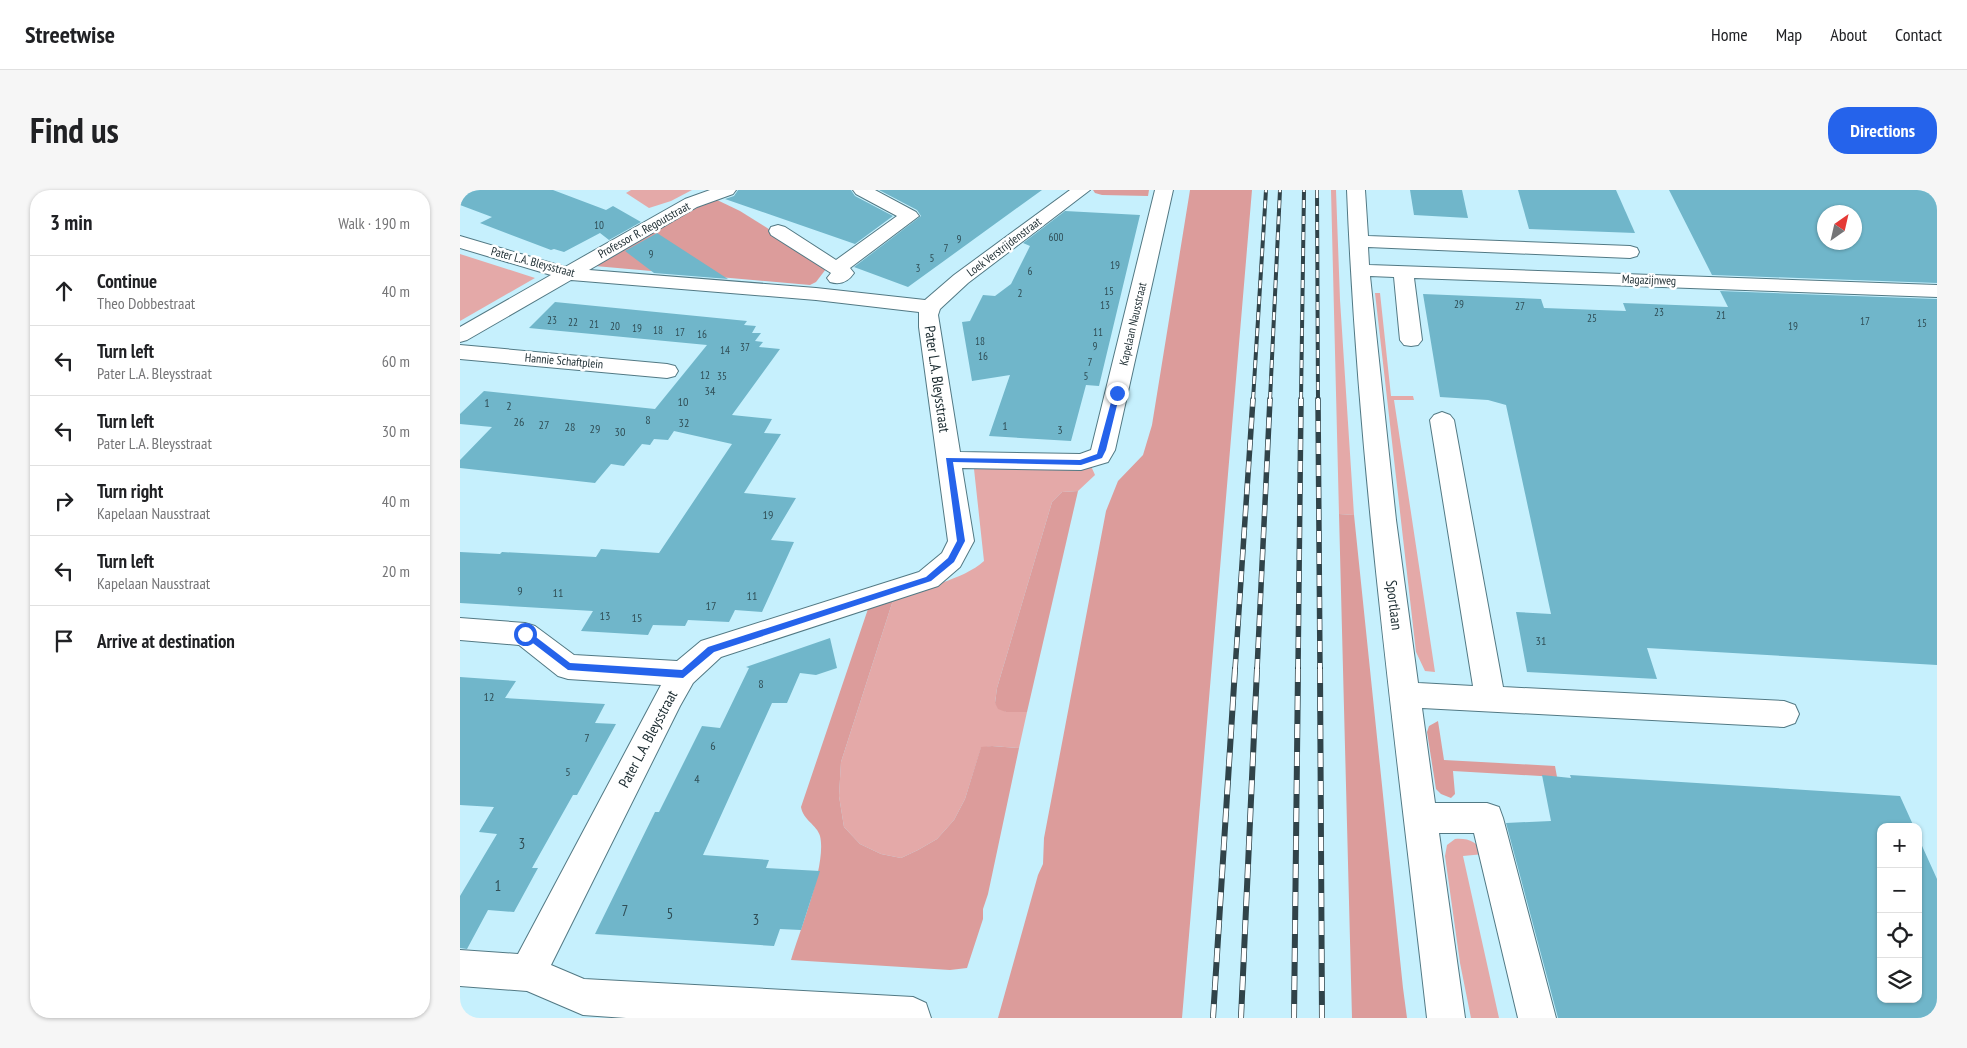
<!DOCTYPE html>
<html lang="en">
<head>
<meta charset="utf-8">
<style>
  body { margin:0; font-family:"PT Sans Narrow",sans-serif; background:#f6f6f6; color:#202124 }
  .controls { position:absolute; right:15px; bottom:15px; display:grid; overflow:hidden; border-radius:10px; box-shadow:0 1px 4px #0004 }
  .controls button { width:45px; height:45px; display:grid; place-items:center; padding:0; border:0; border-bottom:1px solid #e0e0e0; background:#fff; color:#202124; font:25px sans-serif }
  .compass { position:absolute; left:1357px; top:15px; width:45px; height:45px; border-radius:50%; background:#fff; box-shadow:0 1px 4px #0004; rotate:34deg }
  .stop { position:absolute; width:15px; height:15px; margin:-11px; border:4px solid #2563eb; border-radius:50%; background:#fff }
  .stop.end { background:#2563eb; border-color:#fff; box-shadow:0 1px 5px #0008 }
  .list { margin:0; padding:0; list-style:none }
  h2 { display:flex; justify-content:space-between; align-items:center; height:65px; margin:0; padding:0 20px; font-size:21px }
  h2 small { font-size:16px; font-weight:400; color:#757577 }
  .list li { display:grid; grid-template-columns:32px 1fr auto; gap:15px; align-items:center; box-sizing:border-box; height:70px; padding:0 20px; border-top:1px solid #e0e0e0 }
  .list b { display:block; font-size:19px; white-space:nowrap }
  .list p { margin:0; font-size:16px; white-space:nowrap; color:#757577 }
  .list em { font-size:16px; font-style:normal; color:#757577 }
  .icon { flex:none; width:28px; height:28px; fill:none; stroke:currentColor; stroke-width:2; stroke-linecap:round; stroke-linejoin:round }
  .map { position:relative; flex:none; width:1477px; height:828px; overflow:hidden; border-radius:20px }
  header { display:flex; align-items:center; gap:30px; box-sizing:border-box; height:70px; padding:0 25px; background:#fff; border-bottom:1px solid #e0e0e0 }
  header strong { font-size:24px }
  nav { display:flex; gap:28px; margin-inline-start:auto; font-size:18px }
  .intro { display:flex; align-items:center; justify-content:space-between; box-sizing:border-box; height:120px; padding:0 30px }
  h1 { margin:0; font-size:35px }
  .button { padding:12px 22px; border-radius:20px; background:#2563eb; color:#fff; font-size:18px; font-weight:700 }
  main { display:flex; gap:30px; padding:0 30px }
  aside { flex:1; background:#fff; border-radius:20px; box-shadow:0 1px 4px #0004 }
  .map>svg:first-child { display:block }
</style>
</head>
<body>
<header>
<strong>Streetwise</strong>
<nav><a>Home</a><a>Map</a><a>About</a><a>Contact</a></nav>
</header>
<div class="intro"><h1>Find us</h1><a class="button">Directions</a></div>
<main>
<aside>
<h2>3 min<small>Walk · 190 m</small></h2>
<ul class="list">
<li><svg class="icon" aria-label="ahead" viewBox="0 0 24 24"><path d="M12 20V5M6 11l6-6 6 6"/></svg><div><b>Continue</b><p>Theo Dobbestraat</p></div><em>40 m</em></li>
<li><svg class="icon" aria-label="left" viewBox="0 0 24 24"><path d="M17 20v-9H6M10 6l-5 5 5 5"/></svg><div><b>Turn left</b><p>Pater L.A. Bleysstraat</p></div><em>60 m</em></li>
<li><svg class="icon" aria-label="left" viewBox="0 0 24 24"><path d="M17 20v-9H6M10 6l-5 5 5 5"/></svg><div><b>Turn left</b><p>Pater L.A. Bleysstraat</p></div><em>30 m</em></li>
<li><svg class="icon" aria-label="right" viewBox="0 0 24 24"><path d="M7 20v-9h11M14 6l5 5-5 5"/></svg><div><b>Turn right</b><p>Kapelaan Nausstraat</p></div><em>40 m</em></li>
<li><svg class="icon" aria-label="left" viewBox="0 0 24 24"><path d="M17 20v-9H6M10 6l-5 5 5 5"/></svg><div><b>Turn left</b><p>Kapelaan Nausstraat</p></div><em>20 m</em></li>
<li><svg class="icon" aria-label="arrive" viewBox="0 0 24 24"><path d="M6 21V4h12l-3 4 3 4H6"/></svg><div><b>Arrive at destination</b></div></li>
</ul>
</aside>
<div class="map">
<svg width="1477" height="828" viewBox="0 0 1477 828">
  <rect width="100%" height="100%" fill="#c6f0fd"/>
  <g fill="#e4a9a8">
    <polygon points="171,0 232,0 211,11 189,18 166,3"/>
    <polygon points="871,0 876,0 880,110 894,325 879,324"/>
    <polygon points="0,64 75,88 0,131"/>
    <polygon points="915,103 920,103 931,206 953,206 954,210 934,210 975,482 965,481 956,462"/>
    <path d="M631,276L635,285L618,301L602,302L592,312L537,498L535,513L546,522H567L559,558L532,556L521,558L505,609L494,630L477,649L458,660L441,668L421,664L400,654L384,637L379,606L381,572L434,407C462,398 503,390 524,371L514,279Z"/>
    <path d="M995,649C1009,648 1017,652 1024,664L1003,666L1039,828H1011L1000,773L985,666L987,655Z"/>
  </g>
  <g fill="#dc9c9b">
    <polygon points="633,0 689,0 688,6 642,5 635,3"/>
    <polygon points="730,0 792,0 722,828 538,828 578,685 583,674 584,648 646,321 658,291 683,265 692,235"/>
    <polygon points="255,9 280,21 360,71 366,79 356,92 350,95 135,76 242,14"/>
    <polygon points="618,301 567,522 546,522 538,519 535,513 537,498 592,312 602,302"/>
    <polygon points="879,324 894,325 943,798 947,828 892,828"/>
    <path d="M434,407L381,572L379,606L384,637L400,654L421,664L441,668L458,660L477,649L494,630L505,609L521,557L532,556L559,558L528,704L523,719V729L507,778L490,780L331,770C340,740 367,674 360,646C357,635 343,630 341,617L409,416Z"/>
    <polygon points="978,531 984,570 1095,576 1097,587 993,581 995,604 991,608 981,604 976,599 967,542 969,536"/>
  </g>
  <g fill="#70b6ca" fill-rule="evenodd">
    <polygon points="0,0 93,0 146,20 153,16 181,32 149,50 140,43 104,62 94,59 91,60 20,33 32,27 0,15"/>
    <polygon points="278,0 391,0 395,6 433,26 395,54 265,9 274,6"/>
    <polygon points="419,0 582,0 448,97 394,77 461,26 457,20"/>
    <polygon points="950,0 1002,0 1008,28 954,25"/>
    <polygon points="1058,0 1156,0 1175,43 1069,39"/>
    <path d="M1209,0H1477V93L1252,85ZM1364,22H1394V52H1364Z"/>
    <polygon points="605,21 680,25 639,196 626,195 611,251 529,246 550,185 512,191 502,132 510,131 523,105 535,106 551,94 570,56 563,53"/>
    <polygon points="197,43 268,89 194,83 165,61"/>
    <polygon points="1260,101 1477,109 1477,475 1187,458 1197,489 1067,482 1056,422 1091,424 1046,215 1028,210 980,207 963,104 1081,109 1084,118 1166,121 1163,113 1268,117"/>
    <polygon points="95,112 287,131 284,135 296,136 292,143 301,143 295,151 303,152 299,157 320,159 272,225 312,229 304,243 321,244 284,303 336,308 311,350 334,352 302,422 275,420 269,432 228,430 225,436 193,435 188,445 121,441 133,421 0,413 0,362 40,364 42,362 136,367 141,359 199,363 272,254 214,241 208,250 194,249 190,255 182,254 164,276 151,274 135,293 0,278 0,270 32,237 0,234 0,224 24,201 195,219 247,155 69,138"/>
    <polygon points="370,448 377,478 356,485 340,483 327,513 312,513 243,665 309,670 306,678 360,681 341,740 320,739 314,756 135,744 195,622 199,622 242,536 260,538 289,478 286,477"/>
    <polygon points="0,487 56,491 45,508 145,514 135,533 156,534 117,605 113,605 72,678 78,678 54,722 28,720 7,759 0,758 0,706 37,644 19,642 34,617 0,615"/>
    <polygon points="1082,585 1111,588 1110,585 1440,606 1454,637 1421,637 1421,809 1458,809 1458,647 1477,689 1477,828 1098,828 1046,633 1091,631"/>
  </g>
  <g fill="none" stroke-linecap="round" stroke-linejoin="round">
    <defs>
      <g id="minor">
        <polygon points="250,0 276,0 273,4 237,17 129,80 356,98 465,110 494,85 610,0 630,0 508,93 480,119 478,125 500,262 620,264 631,260 695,0 713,0 655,260 648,272 621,280 502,278 514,351 500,377 478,396 261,467 233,493 220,516 91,775 124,789 453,807 466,813 471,828 166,828 123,825 67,801 0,796 0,760 58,764 201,495 108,489 98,486 59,455 0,450 0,428 65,433 75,436 114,465 217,471 241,451 459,382 482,363 488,351 459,137 459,122 356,110 111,90 7,150 0,152 0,137 91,85 0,58 0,46 105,77 225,9"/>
        <path d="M393,0H415L456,22L459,26L390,78L394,83C388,92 380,95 370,92L367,88L371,83L311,45L309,41L311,37L318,35L325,37L376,70L437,26L396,4Z"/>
        <path d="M887,0H905L908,46L1170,56L1177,58L1179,62L1177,66L1170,68L908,57L909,75L1477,95V107L954,88L962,150L958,155L951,156L944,155L940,150L934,87L910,86L936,330L958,493L1013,496L970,230L974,225L982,222L990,225L994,230L1043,497L1324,511L1335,515L1339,524L1335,533L1324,537L962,518L975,613H1027L1039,617L1043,628L1096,828H1058L1014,643H979L1005,828H967C936,553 898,277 887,0Z"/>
        <polygon points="0,155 207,174 215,176 218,181 215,186 207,188 0,169"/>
      </g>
    </defs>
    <use href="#minor" stroke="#527984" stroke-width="2"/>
    <use href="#minor" fill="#fff" fill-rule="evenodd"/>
    <defs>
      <g id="rail-far2">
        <polyline points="857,0 858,210"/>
        <polyline points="793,210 806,0"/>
        <polyline points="810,210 820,0"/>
        <polyline points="841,210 844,0"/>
      </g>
      <g id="rail-far1">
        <polyline points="858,209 860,480"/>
        <polyline points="775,480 793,209"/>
        <polyline points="797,480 810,209"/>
        <polyline points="838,480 841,209"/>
      </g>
      <g id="rail">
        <polyline points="860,479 862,828"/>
        <polyline points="753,828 775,479"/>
        <polyline points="781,828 797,479"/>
        <polyline points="834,828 838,479"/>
      </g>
    </defs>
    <use href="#rail-far2" stroke="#304349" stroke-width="4"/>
    <use href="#rail-far1" stroke="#304349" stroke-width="5.5"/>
    <use href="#rail" stroke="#304349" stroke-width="6"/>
    <use href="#rail-far2" stroke="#fff" stroke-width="2.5" stroke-dasharray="8" stroke-linecap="butt"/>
    <use href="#rail-far1" stroke="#fff" stroke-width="4" stroke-dasharray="11" stroke-linecap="butt"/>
    <use href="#rail" stroke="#fff" stroke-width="4.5" stroke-dasharray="14" stroke-linecap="butt"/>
  </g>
  <polygon fill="#2563eb" points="654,201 660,203 646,260 642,268 621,275 493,272 505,351 494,372 471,391 254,462 223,488 108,480 61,444 65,440 68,441 110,473 222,480 248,457 466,387 488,368 497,351 486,268 620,270 637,264"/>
  <g text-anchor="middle" stroke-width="5" stroke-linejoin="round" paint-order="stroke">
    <g font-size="11" fill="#304e56">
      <text x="139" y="39">10</text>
      <text x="596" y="51">600</text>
      <text x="499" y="53">9</text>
      <text x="486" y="62">7</text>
      <text x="191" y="68">9</text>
      <text x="472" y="72">5</text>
      <text x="655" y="79">19</text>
      <text x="458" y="82">3</text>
      <text x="570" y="85">6</text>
      <text x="649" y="105">15</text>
      <text x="560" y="107">2</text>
      <text x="999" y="118">29</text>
      <text x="645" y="119">13</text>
      <text x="1060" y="120">27</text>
      <text x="1199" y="126">23</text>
      <text x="1261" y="129">21</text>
      <text x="1132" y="132">25</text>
      <text x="92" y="134">23</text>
      <text x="1405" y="135">17</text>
      <text x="113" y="136">22</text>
      <text x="1462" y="137">15</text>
      <text x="134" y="138">21</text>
      <text x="155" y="140">20</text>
      <text x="1333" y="140">19</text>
      <text x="177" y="142">19</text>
      <text x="198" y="144">18</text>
      <text x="220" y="146">17</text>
      <text x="638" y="146">11</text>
      <text x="242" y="148">16</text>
      <text x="520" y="155">18</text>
      <text x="635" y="160">9</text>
      <text x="285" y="161">37</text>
      <text x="265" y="164">14</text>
      <text x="523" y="170">16</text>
      <text x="630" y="176">7</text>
      <text x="245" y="189">12</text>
      <text x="262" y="190">35</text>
      <text x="626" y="190">5</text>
    </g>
    <g font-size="12" fill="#1b2b30" stroke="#fff">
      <text transform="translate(184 40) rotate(-29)" y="4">Professor R. Regoutstraat</text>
      <text transform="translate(544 57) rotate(-37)" y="4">Loek Verstrijdenstraat</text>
      <text transform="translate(73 72) rotate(15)" y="4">Pater L.A. Bleysstraat</text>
      <text transform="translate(1189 90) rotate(2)" y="4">Magazijnweg</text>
      <text transform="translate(673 134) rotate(-77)" y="4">Kapelaan Nausstraat</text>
      <text transform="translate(104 171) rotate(5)" y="4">Hannie Schaftplein</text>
    </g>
    <g font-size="12" fill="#304e56">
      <text x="250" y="205">34</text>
      <text x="223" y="216">10</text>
      <text x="27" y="217">1</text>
      <text x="49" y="220">2</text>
      <text x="188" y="234">8</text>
      <text x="59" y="236">26</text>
      <text x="224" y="237">32</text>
      <text x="84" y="239">27</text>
      <text x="545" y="240">1</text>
      <text x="110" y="241">28</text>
      <text x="135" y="243">29</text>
      <text x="600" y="244">3</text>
      <text x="160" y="246">30</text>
      <text x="308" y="329">19</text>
      <text x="60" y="405">9</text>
      <text x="98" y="407">11</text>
      <text x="292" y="410">11</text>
      <text x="251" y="420">17</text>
      <text x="145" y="430">13</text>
      <text x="177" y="432">15</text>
      <text x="1081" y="455">31</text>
      <text x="301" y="498">8</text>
      <text x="29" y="511">12</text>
      <text x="127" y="552">7</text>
      <text x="253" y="560">6</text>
      <text x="108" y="586">5</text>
      <text x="237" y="593">4</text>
    </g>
    <g font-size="15" fill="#1b2b30" stroke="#fff">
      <text transform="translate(477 189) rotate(82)" y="5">Pater L.A. Bleysstraat</text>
      <text transform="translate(934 415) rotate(83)" y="5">Sportlaan</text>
      <text transform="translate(188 549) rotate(-62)" y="5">Pater L.A. Bleysstraat</text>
    </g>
    <g font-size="15" fill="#304e56">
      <text x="62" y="659">3</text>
      <text x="38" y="701">1</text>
      <text x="165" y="726">7</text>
      <text x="210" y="729">5</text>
      <text x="296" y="735">3</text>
    </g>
  </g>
</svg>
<div class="controls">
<button>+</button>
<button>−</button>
<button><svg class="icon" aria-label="locate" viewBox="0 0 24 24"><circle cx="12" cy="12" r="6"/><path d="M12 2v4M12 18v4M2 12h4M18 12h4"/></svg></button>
<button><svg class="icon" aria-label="layers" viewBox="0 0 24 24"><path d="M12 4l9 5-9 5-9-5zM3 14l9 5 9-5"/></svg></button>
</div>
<svg class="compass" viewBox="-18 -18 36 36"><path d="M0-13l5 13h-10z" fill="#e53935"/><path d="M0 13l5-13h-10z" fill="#757577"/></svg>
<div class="stop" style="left:65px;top:444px"></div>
<div class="stop end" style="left:657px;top:203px"></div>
</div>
</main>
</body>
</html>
